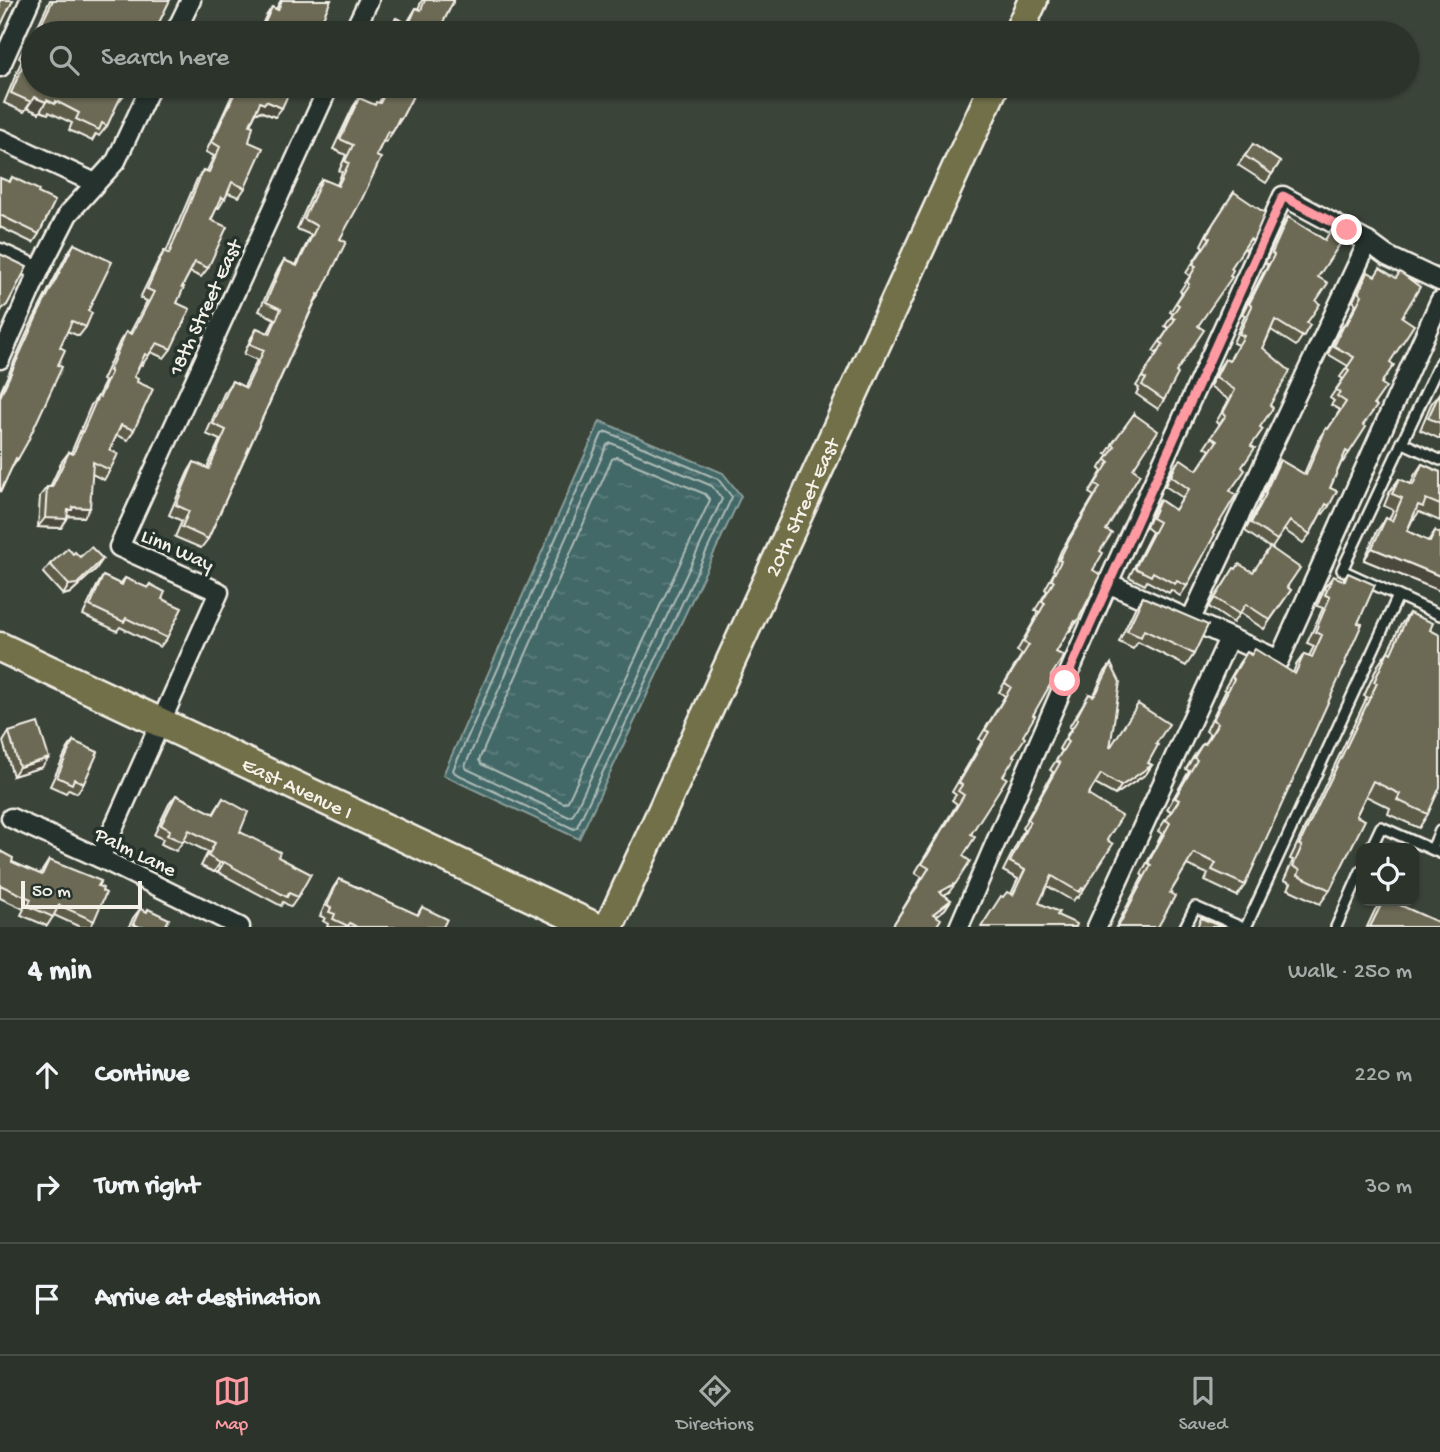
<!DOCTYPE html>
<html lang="en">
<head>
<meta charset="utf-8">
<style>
  body { margin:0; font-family:"Gochi Hand",sans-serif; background:#383f37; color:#f1f3f6 }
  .controls { position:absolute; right:21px; bottom:21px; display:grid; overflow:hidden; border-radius:14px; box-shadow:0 2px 5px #0004 }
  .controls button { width:63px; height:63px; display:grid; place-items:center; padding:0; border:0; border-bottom:2px solid #484e47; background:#2c332b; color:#f1f3f6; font:35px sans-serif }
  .scale { position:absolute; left:21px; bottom:18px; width:121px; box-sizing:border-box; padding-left:7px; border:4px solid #f4f1e8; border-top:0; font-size:19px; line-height:24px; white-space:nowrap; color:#f4f1e8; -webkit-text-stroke:5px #26332d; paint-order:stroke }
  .stop { position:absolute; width:21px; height:21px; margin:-16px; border:5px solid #ff9aa2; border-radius:50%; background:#fff }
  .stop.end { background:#ff9aa2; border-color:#fff; box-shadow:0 2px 7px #0008 }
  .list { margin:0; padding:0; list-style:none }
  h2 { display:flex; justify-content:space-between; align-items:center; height:91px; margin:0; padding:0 28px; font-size:30px }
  h2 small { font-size:23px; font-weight:400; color:#a6aaa9 }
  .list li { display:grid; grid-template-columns:46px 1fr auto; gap:21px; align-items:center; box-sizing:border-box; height:112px; padding:0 28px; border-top:2px solid #484e47 }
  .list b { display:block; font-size:26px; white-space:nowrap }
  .list em { font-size:23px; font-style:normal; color:#a6aaa9 }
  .icon { flex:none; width:38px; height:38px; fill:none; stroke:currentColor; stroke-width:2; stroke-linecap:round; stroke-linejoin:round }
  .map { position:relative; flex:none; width:1440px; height:927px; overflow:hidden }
  .search { position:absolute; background:#2c332b; box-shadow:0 2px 5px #0004; left:21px; right:21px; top:21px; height:77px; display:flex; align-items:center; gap:18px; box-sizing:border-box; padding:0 24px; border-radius:38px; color:#a6aaa9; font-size:26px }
  .sheet { height:427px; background:#2c332b }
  nav { display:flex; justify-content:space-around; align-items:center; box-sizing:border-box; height:98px; border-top:2px solid #484e47; background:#2c332b; font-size:19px; color:#a6aaa9 }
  nav a { display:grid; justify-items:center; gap:4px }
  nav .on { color:#ff9aa2 }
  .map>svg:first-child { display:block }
</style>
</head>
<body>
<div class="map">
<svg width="1440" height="927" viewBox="0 0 1440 927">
  <defs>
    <pattern id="water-ripples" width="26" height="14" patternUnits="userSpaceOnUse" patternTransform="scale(1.75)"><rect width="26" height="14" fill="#436868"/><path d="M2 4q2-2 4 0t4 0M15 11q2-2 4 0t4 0" fill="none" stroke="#5f7e7e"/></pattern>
  </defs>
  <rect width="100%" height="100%" fill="#3b4439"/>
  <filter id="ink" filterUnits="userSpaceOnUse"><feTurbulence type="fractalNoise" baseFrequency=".0143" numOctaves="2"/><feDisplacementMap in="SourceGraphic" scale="14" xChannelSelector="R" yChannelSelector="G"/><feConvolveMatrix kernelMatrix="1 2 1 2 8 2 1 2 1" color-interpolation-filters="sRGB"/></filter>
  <g filter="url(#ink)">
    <polygon fill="url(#water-ripples)" stroke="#8a9f9b" stroke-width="2" points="600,421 723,473 741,496 579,839 443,775"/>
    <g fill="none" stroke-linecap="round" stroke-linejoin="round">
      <g stroke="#adbab5" stroke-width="2">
        <polygon points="607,432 718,479 732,497 577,827 574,829 455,773 453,770 602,434"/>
        <polygon points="611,443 712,486 722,499 573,815 569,817 467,769 465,766 607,445"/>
        <polygon points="617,457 705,494 710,500 568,801 564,803 481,764 479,760 612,459"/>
      </g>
      <defs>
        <g id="lane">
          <polyline points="1440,362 1342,570 1440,615"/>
          <polyline points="1401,442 1440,460"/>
          <polyline points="1371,848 1381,827 1440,853"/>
          <polyline points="1432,849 1440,831"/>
          <polyline points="1185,927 1195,907 1241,927"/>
          <polyline points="1246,927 1398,596"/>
          <polyline points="1336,927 1361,871"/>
        </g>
        <g id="street">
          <polyline points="175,33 191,0"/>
          <polyline points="353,33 369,0"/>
          <polyline points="0,67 30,0"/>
          <polyline points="0,139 95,183"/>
          <polyline points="0,253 39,271"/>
          <polyline points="0,359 39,271 68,214 116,161 151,86"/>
          <polyline points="1108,583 1279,660 1440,301"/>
          <polyline points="1190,621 1368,242"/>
          <polyline points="11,818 100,858 240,927"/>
          <polyline points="100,858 219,592 119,547 329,86"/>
          <polyline points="959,927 1108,583 1283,196 1368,242 1387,256 1440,281"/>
          <polyline points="1097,927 1229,638"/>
        </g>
        <g id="primary">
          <polyline points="1018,33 1033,0"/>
          <path id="s1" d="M0,647L595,927"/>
          <path id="s2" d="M609,927L994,86"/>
        </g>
      </defs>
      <use href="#lane" stroke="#f4f1e8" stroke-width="14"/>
      <use href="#street" stroke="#f4f1e8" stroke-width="23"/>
      <use href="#primary" stroke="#f4f1e8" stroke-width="33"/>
      <use href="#lane" stroke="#26332d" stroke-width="9"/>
      <use href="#street" stroke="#26332d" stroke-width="18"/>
      <use href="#primary" stroke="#716f4a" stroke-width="28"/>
    </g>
    <g fill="#5d5b49" stroke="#f4f1e8" stroke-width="2">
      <polygon points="50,0 170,0 33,33 33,86 82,96 87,86 129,86 124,95 116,105 107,126 99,136 96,134 92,141 69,130 72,123 49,112 48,114 40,111 39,113 27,108 24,112 4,103 22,60 19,58 27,42 34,31 35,32"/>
      <polygon points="281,0 331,0 315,33 258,33 266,16 272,7 276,9"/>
      <polygon points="422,0 454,0 438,33 387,33 396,18 407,23 416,8 418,9"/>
      <polygon points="238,86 240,87 241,86 292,86 275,117 260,111 258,113 256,112 250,125 245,188 239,197 228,193 219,208 217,207 211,220 208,268 201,277 190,272 182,287 177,303 171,349 164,358 151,352 142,365 140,364 134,377 137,382 134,430 128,440 116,435 110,450 110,470 104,480 92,474 84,517 68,516 67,519 61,528 38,527 40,496 47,487 50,487 62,461 69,452 71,453 91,405 98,396 105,382 102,380 120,341 126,332 130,333 147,301 140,298 158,261 164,251 166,252 197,179 203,170 207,171 214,156 206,152 232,95"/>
      <polygon points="382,86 418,86 401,119 386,142 383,141 340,239 320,295 315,302 208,539 201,548 175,537 182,521 169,515 188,472 194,462 207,468 220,440 206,434 225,391 232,381 244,387 257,360 244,354 251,338 257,328 268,333 275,319 259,311 278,270 284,260 296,265 311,235 297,229 315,188 322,179 337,185 342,172 339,171 346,155 333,149 353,107 359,98 374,105 379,103 384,91 381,89"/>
      <polygon points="1253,144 1280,162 1266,183 1238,165"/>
      <polygon points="12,177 38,193 39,234 33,243 0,227 0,178 9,182"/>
      <polygon points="1234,192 1253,241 1246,250 1244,248 1231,268 1198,326 1176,372 1164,400 1158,409 1136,394 1139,388 1136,386 1157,353 1153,351 1169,328 1165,326 1173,314 1170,312 1182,293 1180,291 1190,276 1186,273 1203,247 1201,245 1207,233"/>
      <polygon points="1288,217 1318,277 1316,301 1307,323 1310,325 1296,346 1271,330 1263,348 1270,405 1230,491 1213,533 1187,586 1180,596 1171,590 1169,593 1147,581 1145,585 1129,577 1152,532 1146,527 1154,509 1160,500 1175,510 1183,498 1165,486 1171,472 1177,463 1197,470 1210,450 1205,447 1220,424 1216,422 1229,400 1210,386 1219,368 1225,359 1229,361 1238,345 1233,343 1245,315 1242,314 1268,264 1265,263 1282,226"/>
      <polygon points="74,244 88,311 86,327 79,336 67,331 60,347 18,459 11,469 0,492 0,393 30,326 67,254"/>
      <polygon points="1368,272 1402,317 1390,362 1374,404 1349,453 1343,462 1342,461 1330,488 1329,506 1323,514 1321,513 1310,534 1303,543 1284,530 1272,548 1287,587 1291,590 1264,629 1240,613 1233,623 1209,607 1234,568 1253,572 1270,548 1245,531 1260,503 1259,502 1274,469 1280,460 1304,474 1320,437 1326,428 1328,429 1340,410 1331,405 1334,401 1330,398 1343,379 1340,377 1348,366 1328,354 1339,331 1345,323 1346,323 1356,304 1353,301 1362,281"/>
      <polygon points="1440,392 1440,439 1420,430 1431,404"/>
      <polygon points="1134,414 1133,469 1106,530 1100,551 1093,570 1077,622 1070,631 1069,630 1056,652 1051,676 1033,715 1003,776 971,834 949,892 944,895 951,900 945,909 936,916 936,927 892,927 922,877 915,873 957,804 952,800 956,795 952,792 982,741 979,739 1005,696 999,692 1022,654 1017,651 1039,612 1035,610 1047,591 1045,589 1055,571 1053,570 1061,551 1094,496 1089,493 1102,471 1099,469 1109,455 1106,454"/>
      <polygon points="1422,464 1440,472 1440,521 1419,512 1414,519 1413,519 1407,531 1428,541 1435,531 1440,591 1364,560 1377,531 1386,518 1389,520 1393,510 1384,506 1390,491 1399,479 1411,484 1414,476"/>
      <polygon points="73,554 80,557 96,569 70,593 63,595 43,573 50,564"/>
      <polygon points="1348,573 1245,885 1237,896 1205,881 1208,874 1187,865 1170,893 1158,927 1116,927 1143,876 1141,874 1162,834 1158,831 1171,811 1167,809 1189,771 1186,769 1195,754 1203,743 1204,744 1210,734 1206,731 1226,690 1224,689 1239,663 1247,652 1293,673 1296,665 1304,654 1309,656 1314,646 1307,643 1323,608 1317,606 1325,587 1333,576 1343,581"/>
      <polygon points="103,576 120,584 125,578 147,588 150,584 162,599 167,638 160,647 120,627 117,631 83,615 97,586"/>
      <polygon points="1143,597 1194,654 1186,666 1138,642 1133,649 1119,642 1135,608"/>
      <polygon points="1409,613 1430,630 1428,814 1419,828 1388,814 1390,808 1366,796 1356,816 1330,890 1320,904 1288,889 1291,883 1284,880 1293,860 1290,859 1367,697 1364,696 1378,665 1388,651 1400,626"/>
      <polygon points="1111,664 1110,747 1156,744 1148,763 1152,765 1146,774 1115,795 1095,784 1088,795 1107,840 1084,889 1078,898 1076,897 1073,901 1047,886 1003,897 1011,894 1018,879 1003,871 1024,830 1022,828 1053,772 1050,770 1062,751 1059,749 1071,728 1069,727 1089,694 1094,695 1104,673"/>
      <polygon points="9,732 42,767 13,776 3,742"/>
      <polygon points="73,741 84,783 77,793 69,789 66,793 50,786 67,750"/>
      <polygon points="176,795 213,814 223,798 240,832 278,857 298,897 291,907 283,902 281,906 218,872 214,872 201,866 208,852 184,840 176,851 161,844 163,839 154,835 169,804"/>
      <polygon points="0,851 12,862 40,874 49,860 98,886 94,921 90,927 80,927 54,915 47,926 21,915 24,909 0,898"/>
      <polygon points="339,879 417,915 422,907 443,927 327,927 328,924 323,921 325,918 320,916 333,888"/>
      <polygon points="1382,901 1391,901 1440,927 1367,927 1375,910"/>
      <polygon points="140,909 146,912 148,909 165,927 129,927 133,918"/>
    </g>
    <g fill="#4c4a3c" stroke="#f4f1e8" stroke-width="2">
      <polygon points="34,97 46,102 39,113 27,108"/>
      <polygon points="266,101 282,108 275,117 260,111 258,113 254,111 260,102"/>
      <polygon points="73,507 90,508 84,517 68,516 66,519 67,519 61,528 38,527 45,518 68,510"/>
      <polygon points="1372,548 1440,576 1440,591 1364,560"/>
      <polygon points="103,559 96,569 70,593 63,595 69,585"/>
      <polygon points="49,758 42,767 13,776 19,767"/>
      <polygon points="1152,765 1146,774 1115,795 1121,786"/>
      <polygon points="224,862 218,872 214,872 220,863"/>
      <polygon points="956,883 949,892 933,901 940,892"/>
      <polygon points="951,900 945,909 927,923 933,914"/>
    </g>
    <g fill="#6c6a55" stroke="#f4f1e8" stroke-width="2">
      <polygon points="0,0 13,0 0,27"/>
      <polygon points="53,0 170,0 154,33 33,33 33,86 60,86 84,97 89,86 129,86 124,95 122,94 107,126 102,123 99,130 76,119 79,113 56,101 55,104 47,100 46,102 34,97 31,102 11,93 30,49 26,47 34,31 37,33"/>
      <polygon points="282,0 331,0 317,31 304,24 300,33 260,33 272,7 278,10"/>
      <polygon points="425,0 454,0 438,33 389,33 396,18 409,24 416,8 421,10"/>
      <polygon points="238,86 242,88 243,86 292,86 282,108 266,101 264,104 260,102 250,125 253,126 249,142 263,148 245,188 232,182 225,199 222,197 211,220 227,227 208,268 195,262 182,287 184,287 177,303 190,309 171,349 157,343 148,356 145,354 134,377 138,379 137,382 153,389 134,430 121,425 110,450 118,454 110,470 93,462 90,508 73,507 72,510 68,510 67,519 45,518 47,487 52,487 69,452 73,454 98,396 100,397 111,372 109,371 126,332 132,334 154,292 147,289 164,251 169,254 203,170 209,172 220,147 212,142"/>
      <polygon points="389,86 418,86 401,119 399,118 392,133 388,131 376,156 381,158 362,199 340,239 346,242 320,295 318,294 208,539 182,527 189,511 176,505 194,462 209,469 226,430 213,424 232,381 246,388 264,350 250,344 257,328 270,334 281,309 266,302 284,260 297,266 317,226 304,219 322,179 338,186 349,163 345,161 353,145 340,139 359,98 375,105 376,102 380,103"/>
      <polygon points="1253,144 1280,162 1272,174 1245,156"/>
      <polygon points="12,177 39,190 38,193 55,201 39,234 0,215 0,178 10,182"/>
      <polygon points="1234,192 1265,213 1253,241 1250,239 1231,268 1233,270 1230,276 1232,277 1198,326 1204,330 1176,372 1178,374 1164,400 1142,385 1146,379 1142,377 1163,344 1160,342 1175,319 1171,317 1179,305 1176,303 1189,284 1187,282 1196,266 1193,264 1210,238 1207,236 1213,224"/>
      <polygon points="1288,217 1325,240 1331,230 1344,238 1318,277 1328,283 1316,301 1320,304 1307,323 1310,325 1303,337 1275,320 1263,348 1290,371 1270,405 1273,408 1260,427 1263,429 1251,446 1255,448 1242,467 1245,470 1230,491 1236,495 1213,533 1215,534 1187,586 1177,581 1175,584 1153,572 1151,576 1135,568 1159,522 1152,518 1160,500 1175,510 1189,489 1171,476 1177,463 1181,459 1197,470 1217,441 1211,437 1226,415 1223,413 1235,390 1216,377 1225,359 1229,361 1244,336 1239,334 1252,306 1249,304 1274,255 1272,253"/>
      <polygon points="74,244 112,262 88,311 92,313 86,327 72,321 60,347 65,350 58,365 62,367 27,443 18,459 16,458 1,491 0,490 0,397 37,316"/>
      <polygon points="0,254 27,267 7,305 2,309 0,313"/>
      <polygon points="1380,268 1396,278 1400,272 1420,287 1402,317 1414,325 1390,362 1394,365 1381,383 1386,387 1374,404 1377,406 1363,425 1366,427 1349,453 1346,451 1330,488 1337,491 1329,506 1326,504 1310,534 1290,521 1277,540 1251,523 1266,494 1265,493 1280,460 1306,475 1326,428 1328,429 1346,402 1337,396 1340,392 1336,390 1349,371 1346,369 1354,357 1334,346 1345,323 1347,324 1362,295 1359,293 1368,272 1375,276"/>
      <polygon points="1440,392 1440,423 1428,418"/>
      <polygon points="1134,414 1158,431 1133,469 1140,474 1106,530 1112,533 1100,551 1103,553 1093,570 1101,575 1077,622 1075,621 1056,652 1064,656 1051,676 1054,678 1033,715 1035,716 1023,736 1025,738 1013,756 1015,757 1003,776 1007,778 971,834 975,837 963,856 970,861 956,883 940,892 951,900 933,914 941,919 936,927 892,927 929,868 922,864 964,795 958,791 962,785 959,783 989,732 985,730 1011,687 1005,683 1029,645 1023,642 1045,603 1042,601 1054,581 1051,580 1061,561 1059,560 1068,542 1100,487 1095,484 1109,462 1106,460 1115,446 1112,444"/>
      <polygon points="1422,464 1440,472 1440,505 1426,499 1423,507 1418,505 1407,531 1430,542 1435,531 1440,533 1440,576 1372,548 1386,518 1392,521 1402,498 1392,494 1399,479 1413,485"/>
      <polygon points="91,547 103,559 77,584 69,585 50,564 68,548 73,554 75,552 80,557"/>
      <polygon points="1270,547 1300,568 1287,587 1291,590 1270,620 1246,604 1239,614 1215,598 1234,568 1236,569 1239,564 1253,572"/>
      <polygon points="1348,573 1375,585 1358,623 1362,624 1345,662 1346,663 1245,885 1212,870 1216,863 1194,853 1170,893 1175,896 1158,927 1118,927 1151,865 1148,863 1170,823 1166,820 1179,800 1175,798 1197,760 1194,758 1203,743 1205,744 1218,723 1213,720 1234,679 1232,677 1247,652 1251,655 1255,649 1295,674 1304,654 1312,657 1322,635 1315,632 1330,597 1325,595 1333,576 1345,581"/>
      <polygon points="103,576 122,585 125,578 148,588 150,584 165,592 162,599 182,608 167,638 126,618 124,622 90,606"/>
      <polygon points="1143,597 1208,625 1194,654 1144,630 1141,637 1127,631"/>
      <polygon points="1409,613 1433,623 1430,630 1440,635 1440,787 1428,814 1397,800 1400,794 1373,781 1356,816 1365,820 1330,890 1298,875 1300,870 1293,866 1302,846 1299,845 1377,683 1374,682 1388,651 1391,653"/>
      <polygon points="1111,664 1120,682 1110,748 1138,704 1169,724 1156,744 1158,745 1148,763 1152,765 1121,786 1101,774 1088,795 1122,816 1107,840 1113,844 1084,889 1082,888 1079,892 1052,876 1039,903 1059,912 1057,915 1077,924 1076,927 981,927 1001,896 1003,897 1007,892 1013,895 1025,870 1010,862 1030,821 1028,819 1060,763 1056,761 1068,742 1065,740 1078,719 1076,718 1089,694 1093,696 1097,692"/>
      <polygon points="38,723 49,758 19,767 9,732"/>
      <polygon points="73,741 98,752 84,783 74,779 72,784 57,777"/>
      <polygon points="176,795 214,814 223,798 248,812 240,832 280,852 278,857 311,874 298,897 289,893 287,897 224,862 220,863 208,856 215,843 189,830 183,842 167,835 170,830 161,825"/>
      <polygon points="0,851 13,858 12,862 42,875 49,860 101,881 98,886 103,888 102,891 106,893 94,921 59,905 53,917 28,906 31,899 0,885"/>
      <polygon points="339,879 418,915 422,907 447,919 443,927 357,927 350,923 348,926 333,919 335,914 329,912 331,908 327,906"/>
      <polygon points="1383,901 1391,901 1440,923 1440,927 1370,927"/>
      <polygon points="140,909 147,912 148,909 169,919 165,927 140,927 133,924"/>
      <polygon points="1201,918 1222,927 1197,927"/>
    </g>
  </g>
  <g fill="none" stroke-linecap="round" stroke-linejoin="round" filter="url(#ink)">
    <polyline stroke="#ff9aa2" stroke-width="9" points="1065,681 1283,196 1347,230"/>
  </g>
  <g text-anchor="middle" stroke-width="7" stroke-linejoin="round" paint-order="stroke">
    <g font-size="21" fill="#f4f1e8" stroke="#26332d">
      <text transform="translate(204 307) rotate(-65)" y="7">18th Street East</text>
      <text dy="7" stroke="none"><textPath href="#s2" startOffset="462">20th Street East</textPath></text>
      <text transform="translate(178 549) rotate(24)" y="7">Linn Way</text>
      <text dy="7" stroke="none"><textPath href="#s1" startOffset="329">East Avenue I</textPath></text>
      <text transform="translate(136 851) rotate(26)" y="7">Palm Lane</text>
    </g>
  </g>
</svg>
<div class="controls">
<button><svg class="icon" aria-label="locate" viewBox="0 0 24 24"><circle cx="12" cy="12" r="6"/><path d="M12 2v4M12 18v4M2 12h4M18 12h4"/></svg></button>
</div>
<div class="scale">50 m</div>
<div class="stop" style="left:1065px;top:681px"></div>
<div class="stop end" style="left:1347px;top:230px"></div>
<div class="search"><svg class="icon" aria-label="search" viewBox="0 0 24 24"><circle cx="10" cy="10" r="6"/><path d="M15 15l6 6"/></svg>Search here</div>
</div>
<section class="sheet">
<h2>4 min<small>Walk · 250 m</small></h2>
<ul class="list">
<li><svg class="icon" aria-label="ahead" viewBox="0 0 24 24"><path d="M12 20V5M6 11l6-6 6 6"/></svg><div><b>Continue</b></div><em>220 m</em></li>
<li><svg class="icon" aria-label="right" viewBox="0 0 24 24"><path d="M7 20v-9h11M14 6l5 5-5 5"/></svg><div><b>Turn right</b></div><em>30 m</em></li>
<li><svg class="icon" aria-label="arrive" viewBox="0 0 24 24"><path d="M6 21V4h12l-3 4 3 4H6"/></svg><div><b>Arrive at destination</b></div></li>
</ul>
</section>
<nav>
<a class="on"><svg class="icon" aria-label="map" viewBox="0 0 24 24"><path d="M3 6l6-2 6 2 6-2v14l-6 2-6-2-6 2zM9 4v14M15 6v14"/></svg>Map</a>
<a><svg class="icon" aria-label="directions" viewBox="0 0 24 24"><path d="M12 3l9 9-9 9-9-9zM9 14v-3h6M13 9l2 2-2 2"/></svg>Directions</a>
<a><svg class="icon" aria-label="saved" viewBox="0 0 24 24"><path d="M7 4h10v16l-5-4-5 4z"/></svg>Saved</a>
</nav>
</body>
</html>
